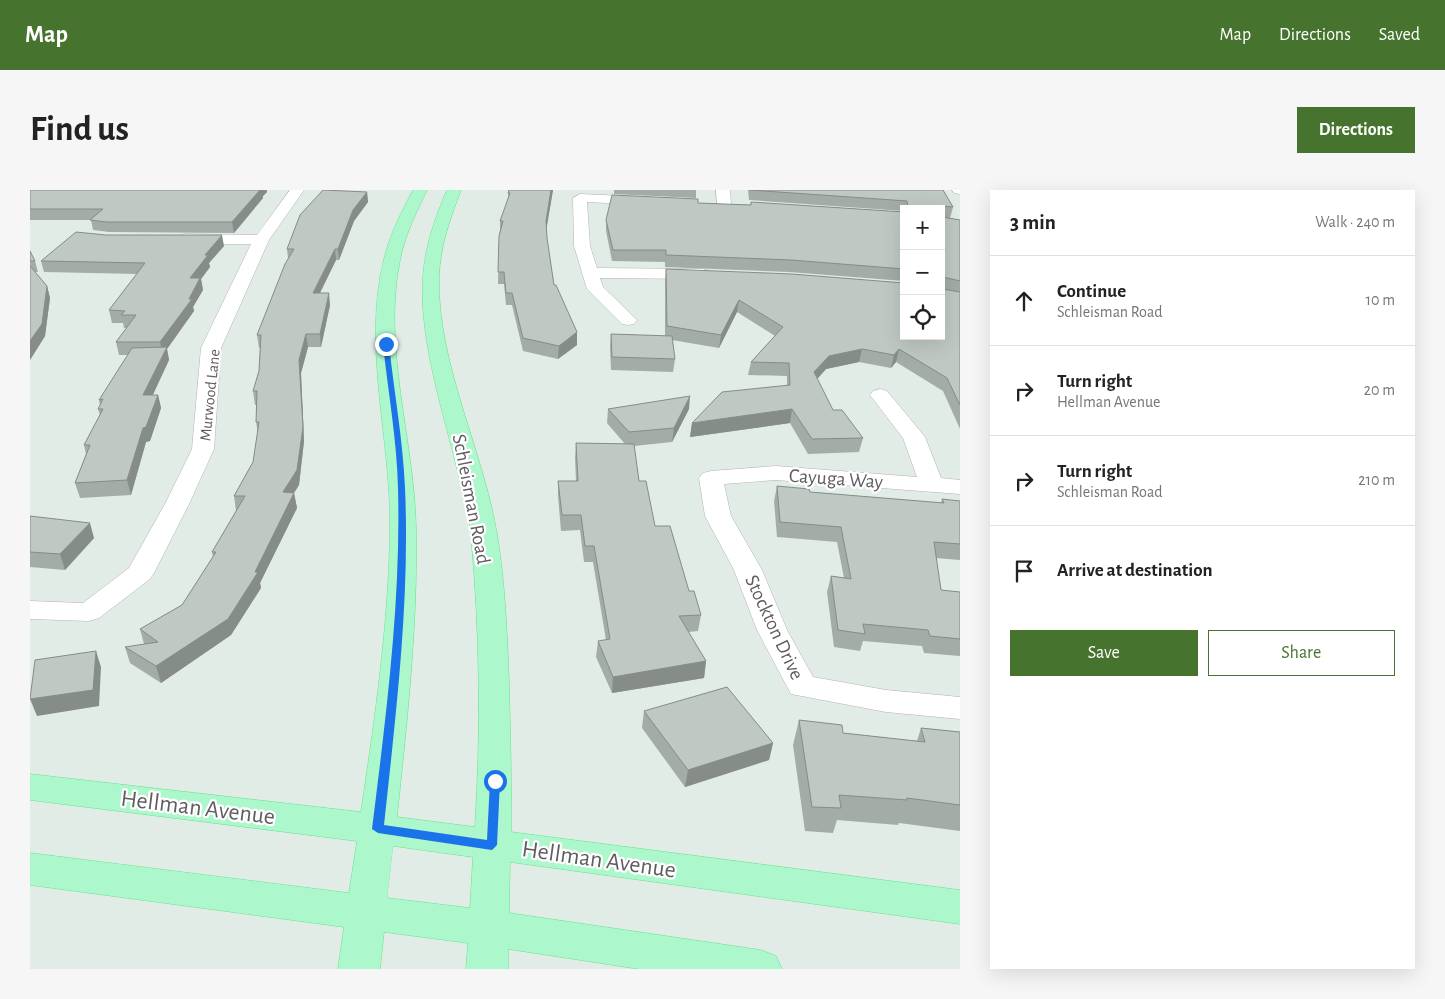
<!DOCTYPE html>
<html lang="en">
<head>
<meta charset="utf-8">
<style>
  body { margin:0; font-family:"Alegreya Sans",sans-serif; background:#f6f6f6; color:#222 }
  .controls { position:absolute; right:15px; top:15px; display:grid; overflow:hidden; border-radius:0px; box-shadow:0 5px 20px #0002 }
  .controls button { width:45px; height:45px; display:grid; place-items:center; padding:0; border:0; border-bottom:1px solid #e0e0e0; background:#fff; color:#222; font:25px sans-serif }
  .stop { position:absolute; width:15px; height:15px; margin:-11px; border:4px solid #1a73e8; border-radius:50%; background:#fff }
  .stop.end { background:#1a73e8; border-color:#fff; box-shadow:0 1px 5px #0008 }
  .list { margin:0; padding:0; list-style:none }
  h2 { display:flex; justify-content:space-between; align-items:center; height:65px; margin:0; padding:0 20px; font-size:21px }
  h2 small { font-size:16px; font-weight:400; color:#767676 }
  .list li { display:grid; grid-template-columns:32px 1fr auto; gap:15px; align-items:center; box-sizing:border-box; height:90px; padding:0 20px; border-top:1px solid #e0e0e0 }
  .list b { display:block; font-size:19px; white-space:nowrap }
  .list p { margin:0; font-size:16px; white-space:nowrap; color:#767676 }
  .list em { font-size:16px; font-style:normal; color:#767676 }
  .actions { display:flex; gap:10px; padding:15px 20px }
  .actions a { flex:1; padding:11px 0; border:1px solid #46742e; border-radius:0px; text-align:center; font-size:18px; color:#46742e }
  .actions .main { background:#46742e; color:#fff }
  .icon { flex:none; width:28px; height:28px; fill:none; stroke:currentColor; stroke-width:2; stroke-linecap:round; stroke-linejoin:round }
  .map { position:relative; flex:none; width:930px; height:779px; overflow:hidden; border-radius:0px }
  header { display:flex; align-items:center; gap:30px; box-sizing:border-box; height:70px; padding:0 25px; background:#46742e; color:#fff }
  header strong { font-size:24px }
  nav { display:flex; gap:28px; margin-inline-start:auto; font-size:18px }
  .intro { display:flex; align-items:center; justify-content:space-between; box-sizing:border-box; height:120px; padding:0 30px }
  h1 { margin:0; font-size:35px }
  .button { padding:12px 22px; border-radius:0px; background:#46742e; color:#fff; font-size:18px; font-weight:700 }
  main { display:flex; gap:30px; padding:0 30px }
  aside { flex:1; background:#fff; border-radius:0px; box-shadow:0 5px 20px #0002 }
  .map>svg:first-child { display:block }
</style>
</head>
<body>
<header>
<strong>Map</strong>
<nav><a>Map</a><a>Directions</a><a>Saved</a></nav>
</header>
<div class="intro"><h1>Find us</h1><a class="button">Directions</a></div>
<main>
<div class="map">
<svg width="930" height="779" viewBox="0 0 930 779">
  <rect width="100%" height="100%" fill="#e2ece6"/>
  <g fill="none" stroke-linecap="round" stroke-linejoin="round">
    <defs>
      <g id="minor">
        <polygon points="260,0 274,0 239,50 191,158 184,259 159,314 124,383 120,389 69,428 59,431 0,429 0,411 53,413 99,378 135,314 162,259 171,158 221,54 155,54 150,52 147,49 150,46 155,44 227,45"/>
        <polygon points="686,0 700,0 701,14 699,17 689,17 687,14"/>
        <polygon points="922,0 930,0 930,4 924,3"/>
        <polygon points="550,4 618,7 625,11 618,15 557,12 560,56 567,78 673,79 679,81 681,84 679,87 673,89 570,88 573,97 607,130 604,134 598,135 592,134 557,99 544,56 543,8"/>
        <polygon points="850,199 857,201 895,247 911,288 930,290 930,304 746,290 694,294 701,326 732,380 757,440 783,487 856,500 930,507 930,529 856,522 761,504 727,440 704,380 675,326 669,288 673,283 681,281 746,276 887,287 873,248 840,205 843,201"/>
      </g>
      <path id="major" d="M383,0H397C386,23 375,45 370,70C352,158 384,249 386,337C388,434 377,531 367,627L445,637C451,541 450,442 441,346C440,333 436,319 433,305C419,237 388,155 393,87C395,56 405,28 417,0H431C420,29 410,56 409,87C407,173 453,260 467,344C475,392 477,442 479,491C480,541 482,591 481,642L930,700V734L480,672L479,723L731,760L746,766L752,779H609L478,759V779H436L438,753L354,742L350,779H308L314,737L0,695V663L319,703L327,651L0,610V584L331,622C345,528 359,433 360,337C361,249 332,156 354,69C360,44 371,23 383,0ZM363,656L443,667L440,718L357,708Z"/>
    </defs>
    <use href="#minor" stroke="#b7b0b5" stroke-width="1"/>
    <use href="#major" stroke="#64e48a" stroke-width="1"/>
    <use href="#minor" fill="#fff" fill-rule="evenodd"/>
    <use href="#major" fill="#acf7cb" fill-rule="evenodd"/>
  </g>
  <g fill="#a4aca7">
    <polygon points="0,0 237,0 237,2 233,6 233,8 204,43 79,42 63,40 61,30 0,30"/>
    <polygon points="479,0 523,0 516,38 517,48 524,95 547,142 547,155 528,169 493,161 482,115 476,115 474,94 468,94 469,46 470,41 470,31 478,10 478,3"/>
    <polygon points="584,0 666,0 666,8 584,4"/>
    <polygon points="718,0 913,0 923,17 920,28 915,27 930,30 930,239 913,201 866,172 861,178 829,172 796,179 787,189 803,220 833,248 829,262 778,264 760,233 660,247 662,233 757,195 757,186 718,185 721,172 745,146 707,122 689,158 642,150 645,169 643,182 581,180 580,157 581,144 635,146 635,90 636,79 874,146 911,19 874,19 874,21 719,10"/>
    <polygon points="337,2 338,12 324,31 309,70 306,70 290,103 300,115 291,157 278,157 271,183 274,251 269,295 264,303 267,318 230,393 231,398 201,445 131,493 100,473 95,457 114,454 110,439 152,415 183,367 182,362 206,321 204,306 223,272 228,244 226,232 227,215 225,215 223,201 229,181 230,158 229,158 227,145 258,68 257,59"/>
    <polygon points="721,12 874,22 874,91 759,82 635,77 635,72 582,71 576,41 576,30 668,13 720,15"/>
    <polygon points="194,56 179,73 180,77 171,89 173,100 163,117 164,121 137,159 139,170 123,205 128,205 131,218 120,251 116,252 101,305 50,308 45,293 56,264 54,255 70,225 68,219 70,215 69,210 98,165 89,165 86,152 97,138 94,138 93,133 82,133 79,120 107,84 14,82 11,71"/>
    <polygon points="0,61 5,71 8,82 5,82 17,96 20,108 15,146 0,170"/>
    <polygon points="578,219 659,219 642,252 604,256 609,291 625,336 671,425 668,441 658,442 676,471 674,488 582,503 566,467 568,451 576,450 563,372 554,372 550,340 531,341 528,306 528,291 546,291 545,268 546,253 595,254 577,233"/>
    <polygon points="747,296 780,302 911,313 912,309 930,311 930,370 906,368 911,400 930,402 930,466 894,463 892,456 833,451 830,461 804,457 797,402 801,386 814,388 807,352 747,347 744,311"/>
    <polygon points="0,326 64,348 35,380 0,377"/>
    <polygon points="614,521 743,553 739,570 655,597 612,538"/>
    <polygon points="769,530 813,543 887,551 891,538 930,542 930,641 869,633 868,635 807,630 803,643 775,641 763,555"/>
  </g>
  <g fill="#868c88">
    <polygon points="229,0 237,0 237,2 233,6 233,8 204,43 202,32"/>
    <polygon points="521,0 523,0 516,42 516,31"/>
    <polygon points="337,2 338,12 324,31 309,70 308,59 323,20"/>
    <polygon points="192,45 194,56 179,73 180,77 171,89 173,100 163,117 164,121 137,159 139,170 116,219 113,205 133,165 130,152 159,109 160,88 175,65"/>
    <polygon points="305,59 306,70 284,115 283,103"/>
    <polygon points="17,96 20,108 15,146 0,170 0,151"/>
    <polygon points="299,103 300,115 291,157 290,144"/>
    <polygon points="709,110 707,122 689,158 691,145"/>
    <polygon points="547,142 547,155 528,169 529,156"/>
    <polygon points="276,144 278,157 271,183 274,251 269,295 255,317 253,302 269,170"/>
    <polygon points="832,159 829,172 796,179 781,196 784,182 799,166"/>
    <polygon points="869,159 866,172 861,178 864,165"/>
    <polygon points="128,205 131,218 120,251 116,252 101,305 97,290 113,238"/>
    <polygon points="660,206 659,219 642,252 644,238"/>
    <polygon points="762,219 760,233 660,247 662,233"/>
    <polygon points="264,303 267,318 230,393 231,398 201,445 131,493 126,476 225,382"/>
    <polygon points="60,333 64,348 35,380 30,364"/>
    <polygon points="66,461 71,477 69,516 7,526 0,509"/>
    <polygon points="676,471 674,488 582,503 583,487"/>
    <polygon points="743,553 739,570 655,597 658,580"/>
  </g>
  <g fill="#bfc8c2" stroke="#868c88">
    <polygon points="0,0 230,0 202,32 77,32 60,30 73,19 0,19"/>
    <polygon points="293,0 337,2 323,20 308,59 305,59 283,103 299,103 290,144 276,144 269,170 273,237 267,280 253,302 264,303 225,382 228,382 198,429 126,476 95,457 128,452 110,439 152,415 186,362 182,362 215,306 204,306 223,272 229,232 226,232 227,201 223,201 229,181 231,145 227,145 255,74 264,59 257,59 270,25"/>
    <polygon points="479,0 521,0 516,31 517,48 524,95 526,95 547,142 529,156 493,148 482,103 476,103 474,82 468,82 469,46 473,31 470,31 480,3 478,3"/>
    <polygon points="720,0 913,0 923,17 913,16 912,27 930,30 930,91 913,87 913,99 930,102 930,215 917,188 869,159 864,165 832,159 799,166 784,182 803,220 812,220 833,248 782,249 762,219 662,233 692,202 760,195 759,173 721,172 753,137 709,110 691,145 637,136 636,79 762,84 874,93 874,146 911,146 911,19 878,19 877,11"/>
    <polygon points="582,5 668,9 668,13 721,15 721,12 874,22 874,79 761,70 636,65 636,60 583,60 576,30"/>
    <polygon points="46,42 76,45 192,45 175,65 178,65 160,88 170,88 159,109 162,109 130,152 86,152 106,125 91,125 95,121 79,120 115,73 11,71"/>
    <polygon points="0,61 5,71 0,71"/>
    <polygon points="0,76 17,96 12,134 0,151"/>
    <polygon points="581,144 642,146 645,169 582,167"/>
    <polygon points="137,157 113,205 128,205 116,237 113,238 97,290 45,293 60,255 54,255 73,219 68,219 73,209 69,210 102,158"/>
    <polygon points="660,206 644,238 599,242 578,219"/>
    <polygon points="546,253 604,254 609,291 616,291 625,336 640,336 659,401 664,401 671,425 649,426 676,471 583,487 568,451 580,449 564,356 555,356 551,325 532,325 528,291 548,291"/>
    <polygon points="747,296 779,299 780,302 914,313 912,309 930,311 930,354 904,352 911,400 930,402 930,449 900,446 898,440 833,434 835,444 808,440 801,386 821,389 811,337 750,332"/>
    <polygon points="0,326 60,333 30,364 0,362"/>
    <polygon points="66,461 63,500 0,509 5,470"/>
    <polygon points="697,497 743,553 658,580 614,521"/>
    <polygon points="769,530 812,535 813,543 895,552 891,538 930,542 930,615 877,608 877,610 809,605 811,618 782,617"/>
  </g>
  <path fill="#1a73e8" d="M356,153L359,154C364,202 373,250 375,298C380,411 366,523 354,635L457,650L460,591L465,587L470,591L467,655L462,660L348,643L342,639C356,526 371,412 368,298C367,250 358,202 353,154Z"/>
  <g text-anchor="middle" stroke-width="4.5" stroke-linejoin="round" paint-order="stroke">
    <g font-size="16" fill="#625b61" stroke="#fff">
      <text transform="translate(179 205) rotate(-84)" y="6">Murwood Lane</text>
    </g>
    <g font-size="20" fill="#625b61" stroke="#fff">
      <text transform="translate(806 288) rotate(4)" y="7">Cayuga Way</text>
      <text transform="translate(442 309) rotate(79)" y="7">Schleisman Road</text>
      <text transform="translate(745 437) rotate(65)" y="7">Stockton Drive</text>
    </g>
    <g font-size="24" fill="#625b61" stroke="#fff">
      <text transform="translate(168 617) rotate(7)" y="8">Hellman Avenue</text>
      <text transform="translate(569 669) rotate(8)" y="8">Hellman Avenue</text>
    </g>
  </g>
</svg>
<div class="controls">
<button>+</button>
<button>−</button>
<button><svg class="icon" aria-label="locate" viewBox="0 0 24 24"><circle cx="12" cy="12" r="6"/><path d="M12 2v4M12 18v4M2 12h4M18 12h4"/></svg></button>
</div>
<div class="stop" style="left:465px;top:591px"></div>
<div class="stop end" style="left:356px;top:154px"></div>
</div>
<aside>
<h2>3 min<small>Walk · 240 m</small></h2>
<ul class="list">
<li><svg class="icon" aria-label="ahead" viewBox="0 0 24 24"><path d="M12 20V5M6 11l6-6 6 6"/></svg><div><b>Continue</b><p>Schleisman Road</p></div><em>10 m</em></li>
<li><svg class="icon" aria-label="right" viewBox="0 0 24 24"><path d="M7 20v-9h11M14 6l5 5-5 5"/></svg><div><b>Turn right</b><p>Hellman Avenue</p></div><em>20 m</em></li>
<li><svg class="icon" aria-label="right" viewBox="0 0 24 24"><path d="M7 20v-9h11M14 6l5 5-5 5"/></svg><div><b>Turn right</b><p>Schleisman Road</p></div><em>210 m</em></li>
<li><svg class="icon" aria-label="arrive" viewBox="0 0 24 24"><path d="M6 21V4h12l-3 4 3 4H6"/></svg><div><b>Arrive at destination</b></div></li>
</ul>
<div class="actions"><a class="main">Save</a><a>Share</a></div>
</aside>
</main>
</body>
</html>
